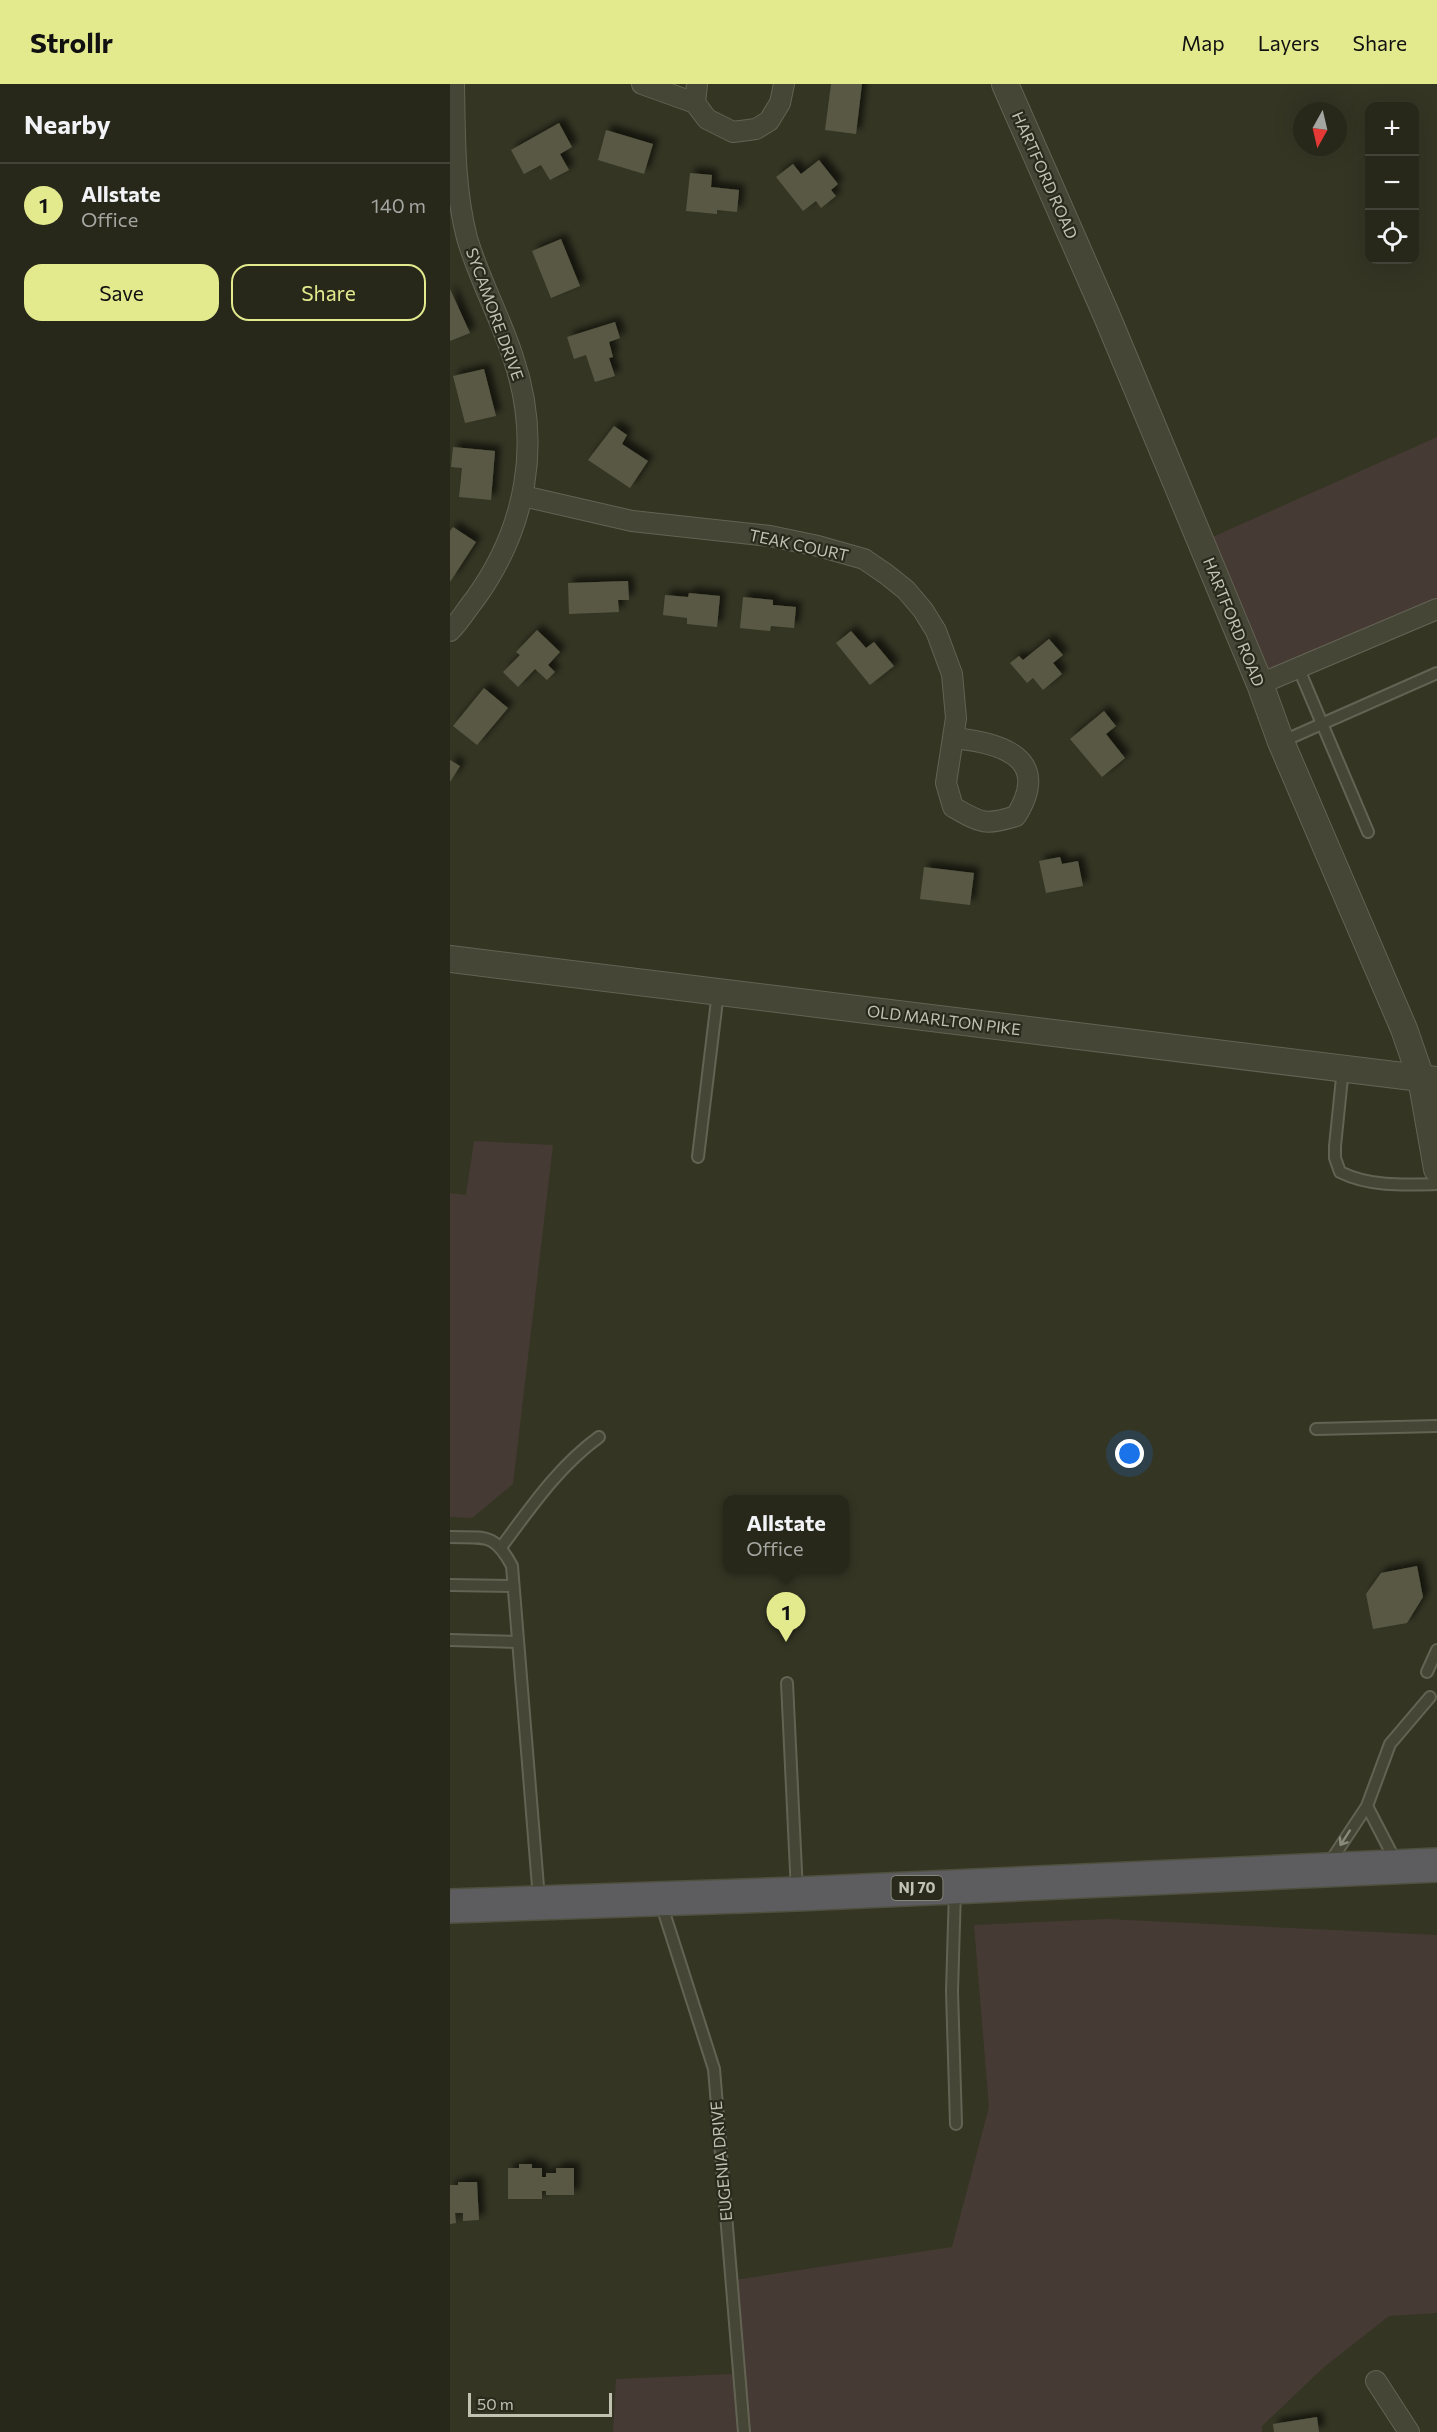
<!DOCTYPE html>
<html lang="en">
<head>
<meta charset="utf-8">
<style>
  body { margin:0; font-family:Commissioner,sans-serif; background:#2f3023; color:#f1f3f6 }
  .controls { position:absolute; right:18px; top:18px; display:grid; overflow:hidden; border-radius:12px; box-shadow:0 6px 24px #0002 }
  .controls button { width:54px; height:54px; display:grid; place-items:center; padding:0; border:0; border-bottom:2px solid #434439; background:#27281a; color:#f1f3f6; font:30px sans-serif }
  .compass { position:absolute; left:843px; top:18px; width:54px; height:54px; border-radius:50%; background:#27281a; box-shadow:0 6px 24px #0002; rotate:188deg }
  .scale { position:absolute; left:18px; bottom:15px; width:144px; box-sizing:border-box; padding-left:6px; border:3px solid #c1c2b1; border-top:0; font-size:16px; line-height:21px; white-space:nowrap; color:#c1c2b1; -webkit-text-stroke:4px #2a2a1c; paint-order:stroke }
  .you { position:absolute; left:680px; top:1370px; width:21px; height:21px; margin:-15px; border:4px solid #fff; border-radius:50%; background:#1a73e8; box-shadow:0 0 0 9px #1a73e833 }
  .badge { display:grid; place-items:center; width:39px; height:39px; border-radius:50%; background:#e3ea8e; color:#111; font-size:20px; font-weight:700 }
  .pin { position:absolute; translate:-50% -50px; filter:drop-shadow(0 2px 3px #0008) }
  .pin::after { content:''; position:absolute; top:32px; width:21px; height:18px; background:inherit; clip-path:polygon(0 0,100% 0,50% 100%) }
  .popup { position:absolute; left:273px; top:1411px; width:126px; height:78px; box-sizing:border-box; display:grid; place-content:center; border-radius:12px; background:#27281a; filter:drop-shadow(0 2px 4px #0005); font-size:20px; white-space:nowrap; color:#a4a6a2 }
  .popup b { font-size:22px; color:#f1f3f6 }
  .popup::after { content:''; position:absolute; left:50%; top:100%; margin-left:-12px; border:12px solid transparent; border-top-color:#27281a }
  .list { margin:0; padding:0; list-style:none }
  h2 { display:flex; justify-content:space-between; align-items:center; height:78px; margin:0; padding:0 24px; font-size:26px }
  h2 small { font-size:20px; font-weight:400; color:#a4a6a2 }
  .list li { display:grid; grid-template-columns:39px 1fr auto; gap:18px; align-items:center; box-sizing:border-box; height:84px; padding:0 24px; border-top:2px solid #434439 }
  .list b { display:block; font-size:22px; white-space:nowrap }
  .list p { margin:0; font-size:20px; white-space:nowrap; color:#a4a6a2 }
  .list em { font-size:20px; font-style:normal; color:#a4a6a2 }
  .actions { display:flex; gap:12px; padding:18px 24px }
  .actions a { flex:1; padding:14px 0; border:2px solid #e3ea8e; border-radius:18px; text-align:center; font-size:21px; color:#e3ea8e }
  .actions .main { background:#e3ea8e; color:#111 }
  .icon { flex:none; width:33px; height:33px; fill:none; stroke:currentColor; stroke-width:2; stroke-linecap:round; stroke-linejoin:round }
  .map { position:relative; flex:none; width:987px; height:2348px; overflow:hidden }
  header { display:flex; align-items:center; gap:36px; box-sizing:border-box; height:84px; padding:0 30px; background:#e3ea8e; color:#111 }
  header strong { font-size:28px }
  nav { display:flex; gap:33px; margin-inline-start:auto; font-size:21px }
  main { display:flex }
  aside { flex:1; background:#27281a }
  .map>svg:first-child { display:block }
</style>
</head>
<body>
<header>
<strong>Strollr</strong>
<nav><a>Map</a><a>Layers</a><a>Share</a></nav>
</header>
<main>
<aside>
<h2>Nearby<small></small></h2>
<ul class="list">
<li><span class="badge">1</span><div><b>Allstate</b><p>Office</p></div><em>140 m</em></li>
</ul>
<div class="actions"><a class="main">Save</a><a>Share</a></div>
</aside>
<div class="map">
<svg width="987" height="2348" viewBox="0 0 987 2348">
  <defs>
    <filter id="shadow"><feDropShadow dx="5.5" dy="-5.5" stdDeviation="3" flood-color="#0009"/></filter>
  </defs>
  <rect width="100%" height="100%" fill="#343523"/>
  <g fill="#463a34">
    <polygon points="987,353 987,524 811,589 758,455"/>
    <polygon points="24,1057 103,1061 63,1400 22,1434 0,1433 0,1109 16,1111"/>
    <polygon points="657,1835 987,1851 987,2229 939,2232 873,2284 812,2342 812,2348 163,2348 166,2295 282,2290 278,2197 502,2163 539,2023 524,1841"/>
  </g>
  <g fill="#595944" filter="url(#shadow)">
    <polygon points="381,0 412,0 406,50 375,46"/>
    <polygon points="109,39 122,63 110,70 119,86 100,96 91,81 74,90 61,66"/>
    <polygon points="156,46 203,60 194,90 148,76"/>
    <polygon points="369,76 388,100 381,106 386,112 371,124 366,117 353,127 326,93 343,80 351,90"/>
    <polygon points="240,89 262,91 261,103 289,106 287,128 267,126 267,130 236,127"/>
    <polygon points="111,155 130,202 101,214 82,167"/>
    <polygon points="0,205 20,249 0,257"/>
    <polygon points="165,238 170,254 159,258 163,273 159,274 165,292 145,298 136,271 124,275 117,253"/>
    <polygon points="34,285 46,332 15,339 3,292"/>
    <polygon points="164,342 177,351 172,360 198,377 180,404 138,376"/>
    <polygon points="3,363 45,367 41,416 9,413 12,384 1,383"/>
    <polygon points="3,443 26,458 0,498 0,447"/>
    <polygon points="178,497 179,516 168,516 169,528 119,530 118,499"/>
    <polygon points="239,509 270,512 267,543 237,540 237,534 213,531 215,511 238,513"/>
    <polygon points="293,513 323,516 323,521 346,523 344,544 321,542 320,547 290,544"/>
    <polygon points="87,546 110,568 98,581 105,588 97,596 85,585 68,603 53,588 70,571 66,568"/>
    <polygon points="401,547 416,564 424,558 444,582 420,601 386,559"/>
    <polygon points="599,555 613,571 603,579 612,590 593,606 583,594 577,599 560,579 569,572 573,576"/>
    <polygon points="34,604 58,624 27,661 3,642"/>
    <polygon points="654,627 666,642 656,650 675,674 652,693 620,655"/>
    <polygon points="0,676 10,682 0,698"/>
    <polygon points="610,773 612,780 628,777 633,802 596,809 589,777"/>
    <polygon points="474,783 524,789 520,821 470,815"/>
    <polygon points="967,1482 973,1513 957,1539 923,1545 916,1510 931,1489"/>
    <polygon points="69,2080 82,2080 82,2084 92,2084 92,2093 96,2093 96,2089 106,2089 106,2084 124,2084 124,2111 96,2111 96,2107 92,2107 92,2115 58,2115 58,2084 69,2084"/>
    <polygon points="8,2098 27,2098 29,2136 13,2137 13,2129 5,2129 6,2139 0,2140 0,2101 8,2101"/>
    <polygon points="867,2333 869,2348 824,2348 823,2340"/>
  </g>
  <g fill="none" stroke-linecap="round" stroke-linejoin="round">
    <defs>
      <g id="service">
        <polyline points="848,583 918,748"/>
        <polyline points="831,658 987,589"/>
        <path d="M893,984L885,1062V1074L890,1088C920,1103 955,1101 987,1100"/>
        <polyline points="248,1073 268,908"/>
        <polyline points="866,1345 987,1342"/>
        <path d="M0,1453C35,1454 44,1448 62,1482L89,1815"/>
        <path d="M52,1462C81,1423 109,1382 149,1353"/>
        <polyline points="0,1501 63,1502"/>
        <polyline points="0,1556 68,1558"/>
        <polyline points="977,1588 987,1566"/>
        <polyline points="337,1599 347,1808"/>
        <polyline points="917,1722 946,1778"/>
        <polyline points="878,1781 917,1722 940,1660 980,1613"/>
        <polyline points="505,1806 502,1907 506,2040"/>
        <polyline points="211,1819 264,1985 294,2348"/>
      </g>
      <g id="minor">
        <polyline points="192,0 245,19 257,35 283,48 306,45 319,37 330,19 334,0"/>
        <polyline points="245,19 247,0"/>
        <path d="M73,412L182,437L320,452L368,462L414,475L436,490L456,506L473,526L486,547L502,590L506,634L496,699L503,723C531,739 535,742 566,732C602,674 552,659 504,654"/>
        <path d="M0,547C10,537 16,526 25,515C77,443 92,358 63,273C50,233 29,195 17,154C4,104 5,51 4,0"/>
        <polyline points="810,600 987,525"/>
        <polyline points="926,2297 959,2348"/>
      </g>
      <g id="tertiary">
        <polyline points="555,0 656,230 810,600 831,658 954,945 971,994 987,1085"/>
        <polyline points="0,875 987,996"/>
      </g>
      <polyline id="trunk" points="0,1822 347,1810 987,1781"/>
    </defs>
    <use href="#service" stroke="#636354" stroke-width="14"/>
    <use href="#minor" stroke="#636354" stroke-width="22"/>
    <use href="#tertiary" stroke="#636354" stroke-width="28"/>
    <use href="#trunk" stroke="#505041" stroke-width="36"/>
    <use href="#service" stroke="#454636" stroke-width="10"/>
    <use href="#minor" stroke="#454636" stroke-width="20"/>
    <use href="#tertiary" stroke="#454636" stroke-width="26"/>
    <use href="#trunk" stroke="#5d5d60" stroke-width="33"/>
  </g>
  <defs><path id="oneway-shaft" d="M-6 0H5M1.5-3L5.5 0L1.5 3" fill="none" stroke-width="1.6" stroke-linecap="round" stroke-linejoin="round" transform="scale(1.5)"/></defs>
  <use stroke="#898a7a" href="#oneway-shaft" transform="translate(895 1754) rotate(123)"/>
  <g text-anchor="middle" stroke-width="4.5" stroke-linejoin="round" paint-order="stroke">
    <rect fill="#2a2a1c" stroke="#949484" stroke-width="1.5" x="441.5" y="1792" width="51" height="24" rx="4.5"/>
    <g font-size="15" font-weight="bold" fill="#c1c2b1">
      <text x="467" y="1809">NJ 70</text>
    </g>
    <g font-size="16" fill="#c1c2b1" stroke="#2a2a1c">
      <text transform="translate(595 91) rotate(66)" y="6">HARTFORD ROAD</text>
      <text transform="translate(45 230) rotate(70)" y="6">SYCAMORE DRIVE</text>
      <text transform="translate(349 461) rotate(12)" y="6">TEAK COURT</text>
      <text transform="translate(784 538) rotate(68)" y="6">HARTFORD ROAD</text>
      <text transform="translate(494 936) rotate(7)" y="6">OLD MARLTON PIKE</text>
      <text transform="translate(271 2077) rotate(-95)" y="6">EUGENIA DRIVE</text>
    </g>
  </g>
</svg>
<div class="controls">
<button>+</button>
<button>−</button>
<button><svg class="icon" aria-label="locate" viewBox="0 0 24 24"><circle cx="12" cy="12" r="6"/><path d="M12 2v4M12 18v4M2 12h4M18 12h4"/></svg></button>
</div>
<svg class="compass" viewBox="-18 -18 36 36"><path d="M0-13l5 13h-10z" fill="#e53935"/><path d="M0 13l5-13h-10z" fill="#a4a6a2"/></svg>
<div class="scale">50 m</div>
<div class="you"></div>
<div class="pin badge" style="left:336px;top:1558px">1</div>
<div class="popup"><b>Allstate</b>Office</div>
</div>
</main>
</body>
</html>
